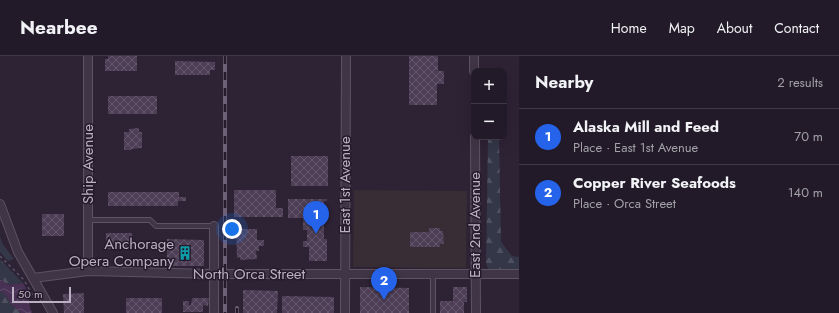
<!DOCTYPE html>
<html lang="en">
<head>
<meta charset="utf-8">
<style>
  body { margin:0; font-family:Jost,sans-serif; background:#2e2734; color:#f1f3f6 }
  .controls { position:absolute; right:12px; top:12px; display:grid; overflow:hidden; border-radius:8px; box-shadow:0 4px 16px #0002 }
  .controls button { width:36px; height:36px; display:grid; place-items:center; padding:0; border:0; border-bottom:1px solid #3f3845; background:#221a28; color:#f1f3f6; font:20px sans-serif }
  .scale { position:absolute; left:12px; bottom:10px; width:59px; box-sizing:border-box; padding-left:4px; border:2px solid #bcafc3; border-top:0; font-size:11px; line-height:14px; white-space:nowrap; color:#bcafc3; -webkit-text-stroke:3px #251a2b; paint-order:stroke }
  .you { position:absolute; left:232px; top:173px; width:14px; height:14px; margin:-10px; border:3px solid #fff; border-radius:50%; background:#1a73e8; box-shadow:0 0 0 6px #1a73e833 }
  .badge { display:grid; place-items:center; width:26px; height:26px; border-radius:50%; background:#2563eb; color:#fff; font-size:13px; font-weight:700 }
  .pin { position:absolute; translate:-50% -33px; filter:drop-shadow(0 1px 2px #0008) }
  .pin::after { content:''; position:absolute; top:21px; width:14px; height:12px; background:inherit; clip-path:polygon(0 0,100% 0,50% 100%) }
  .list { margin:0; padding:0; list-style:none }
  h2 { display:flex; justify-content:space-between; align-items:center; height:52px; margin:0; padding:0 16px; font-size:17px }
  h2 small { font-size:13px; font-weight:400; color:#a2a1a8 }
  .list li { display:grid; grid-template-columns:26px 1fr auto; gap:12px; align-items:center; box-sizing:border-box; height:56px; padding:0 16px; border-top:1px solid #3f3845 }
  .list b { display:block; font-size:15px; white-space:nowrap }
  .list p { margin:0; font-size:13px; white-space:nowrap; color:#a2a1a8 }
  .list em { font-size:13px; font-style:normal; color:#a2a1a8 }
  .map { position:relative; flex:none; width:519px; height:257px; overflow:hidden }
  header { display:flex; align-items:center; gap:24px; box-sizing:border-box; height:56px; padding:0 20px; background:#221a28; border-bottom:1px solid #3f3845 }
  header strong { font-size:19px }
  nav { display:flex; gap:22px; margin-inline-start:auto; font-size:14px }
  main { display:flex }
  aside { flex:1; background:#221a28 }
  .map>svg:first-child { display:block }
</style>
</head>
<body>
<header>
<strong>Nearbee</strong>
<nav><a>Home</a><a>Map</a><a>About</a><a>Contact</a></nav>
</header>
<main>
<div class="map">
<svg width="519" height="257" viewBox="0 0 519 257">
  <defs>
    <pattern id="forest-firs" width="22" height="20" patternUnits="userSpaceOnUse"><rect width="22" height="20" fill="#343748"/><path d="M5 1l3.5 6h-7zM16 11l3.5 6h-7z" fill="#4f5161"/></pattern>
    <pattern id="water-waves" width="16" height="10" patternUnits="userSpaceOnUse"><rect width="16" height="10" fill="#483155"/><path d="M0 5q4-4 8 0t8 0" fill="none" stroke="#604c6c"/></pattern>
    <pattern id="building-cross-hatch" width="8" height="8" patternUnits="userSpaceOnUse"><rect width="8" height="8" fill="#4d3e56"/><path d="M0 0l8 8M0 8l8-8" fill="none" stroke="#65576d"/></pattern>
  </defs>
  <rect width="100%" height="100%" fill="#2e2235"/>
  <polygon fill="#382c35" points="354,134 467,135 466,212 353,211"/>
  <g fill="url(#forest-firs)">
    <polygon points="488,81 499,81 501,186 512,200 519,201 519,214 488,213 486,206"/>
    <polygon points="0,180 2,187 14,203 8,205 0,196"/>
    <polygon points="0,203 20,224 23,227 8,229 0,223"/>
    <path d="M0,235C6,238 7,242 11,248C14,252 18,253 21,257H0Z"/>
  </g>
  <path fill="url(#water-waves)" d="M0,223L8,229L23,227C31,239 27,246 32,257H21C18,253 14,252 11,248C7,242 6,238 0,235Z"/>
  <g fill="url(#building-cross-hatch)">
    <polygon points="108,0 137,0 137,15 105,15 105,3 108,3"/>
    <polygon points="409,0 438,0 438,15 444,15 444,28 437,28 437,49 409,49"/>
    <polygon points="175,5 215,6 215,14 210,14 210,19 175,19"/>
    <rect x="108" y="40" width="49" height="18"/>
    <polygon points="139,72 139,76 142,76 142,92 131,93 131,94 124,94 124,76 129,76 129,73"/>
    <rect x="291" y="100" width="37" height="30"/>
    <polygon points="234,134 276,134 276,152 283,152 283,161 234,161"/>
    <polygon points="108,136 179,136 179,141 186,141 186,145 178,145 178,150 108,150"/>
    <polygon points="288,143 327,143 327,145 324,145 324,183 327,183 327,205 309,205 309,191 303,191 303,185 307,185 307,174 303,174 303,162 288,162"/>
    <rect x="42" y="158" width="22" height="22"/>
    <polygon points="429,172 440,172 440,175 443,175 444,188 440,188 440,191 410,191 410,176 429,176"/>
    <polygon points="236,173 257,173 257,184 264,184 264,190 259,190 259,195 256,195 257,203 240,204 240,201 237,202"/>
    <rect x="106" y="177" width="26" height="16"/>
    <polygon points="167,183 204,184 204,210 167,210"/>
    <polygon points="360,231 409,232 409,257 360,257"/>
    <polygon points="453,231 467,231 467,246 464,246 464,257 440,257 440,245 453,245"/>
    <polygon points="243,234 278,235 277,257 243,257"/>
    <polygon points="84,237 84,257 64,257 63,238"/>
    <polygon points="282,240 334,241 334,257 282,257"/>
    <rect x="126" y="242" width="36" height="15"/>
    <polygon points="192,242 209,242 208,250 203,249 203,256 183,256 183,245 189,245 189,249 191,249"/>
  </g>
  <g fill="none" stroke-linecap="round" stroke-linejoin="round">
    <defs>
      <g id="service">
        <polyline points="88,164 150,164 156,170 214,170"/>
        <polyline points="433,218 433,257"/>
      </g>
      <g id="minor">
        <polyline points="88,0 88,215"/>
        <polyline points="474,0 474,15"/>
        <polyline points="475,81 476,257"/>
        <polyline points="0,148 18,196 53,257"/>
        <polyline points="214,170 214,257"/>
        <polyline points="33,222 88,215 214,218 519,218"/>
        <polyline points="345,257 346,0"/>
      </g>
    </defs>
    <use href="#service" stroke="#5e5264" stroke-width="6"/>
    <use href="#minor" stroke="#5e5264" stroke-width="10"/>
    <polyline stroke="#565164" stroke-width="1.5" stroke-dasharray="3 3" stroke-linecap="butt" points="0,200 24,224 37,247"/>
    <use href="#service" stroke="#403546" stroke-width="4"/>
    <use href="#minor" stroke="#403546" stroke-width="8"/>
    <defs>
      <g id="rail">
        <polyline points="225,0 225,257"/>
        <polyline points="237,252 237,257"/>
      </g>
    </defs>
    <use href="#rail" stroke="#6e6076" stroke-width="4"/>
    <use href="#rail" stroke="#251a2b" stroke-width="2.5" stroke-dasharray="8" stroke-linecap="butt"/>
  </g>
  <defs>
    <symbol id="building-bare" viewBox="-9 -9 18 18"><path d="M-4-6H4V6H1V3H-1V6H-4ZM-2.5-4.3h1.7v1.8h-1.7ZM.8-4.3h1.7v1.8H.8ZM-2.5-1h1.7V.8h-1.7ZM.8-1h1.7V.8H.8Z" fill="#0f9aa8" stroke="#251a2b" stroke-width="2.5" paint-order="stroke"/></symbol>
  </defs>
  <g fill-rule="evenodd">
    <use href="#building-bare" x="175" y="187" width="20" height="20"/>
  </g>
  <g text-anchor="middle" stroke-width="3" stroke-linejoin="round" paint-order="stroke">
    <g font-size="15" fill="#bcafc3" stroke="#251a2b">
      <text transform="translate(88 108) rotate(-90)" y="5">Ship Avenue</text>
      <text transform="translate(345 129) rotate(-90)" y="5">East 1st Avenue</text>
      <text transform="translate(475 169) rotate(-90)" y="5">East 2nd Avenue</text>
      <text x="249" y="223">North Orca Street</text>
    </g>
    <g font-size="15" fill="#bcafc3" stroke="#251a2b" text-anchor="end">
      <text x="174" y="193">Anchorage<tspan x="174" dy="17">Opera Company</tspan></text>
    </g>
  </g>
</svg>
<div class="controls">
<button>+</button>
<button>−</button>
</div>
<div class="scale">50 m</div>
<div class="you"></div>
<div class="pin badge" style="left:316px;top:178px">1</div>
<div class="pin badge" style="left:384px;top:244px">2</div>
</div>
<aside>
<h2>Nearby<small>2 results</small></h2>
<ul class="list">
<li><span class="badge">1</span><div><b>Alaska Mill and Feed</b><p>Place · East 1st Avenue</p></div><em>70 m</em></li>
<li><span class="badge">2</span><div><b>Copper River Seafoods</b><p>Place · Orca Street</p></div><em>140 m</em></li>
</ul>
</aside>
</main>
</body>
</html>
